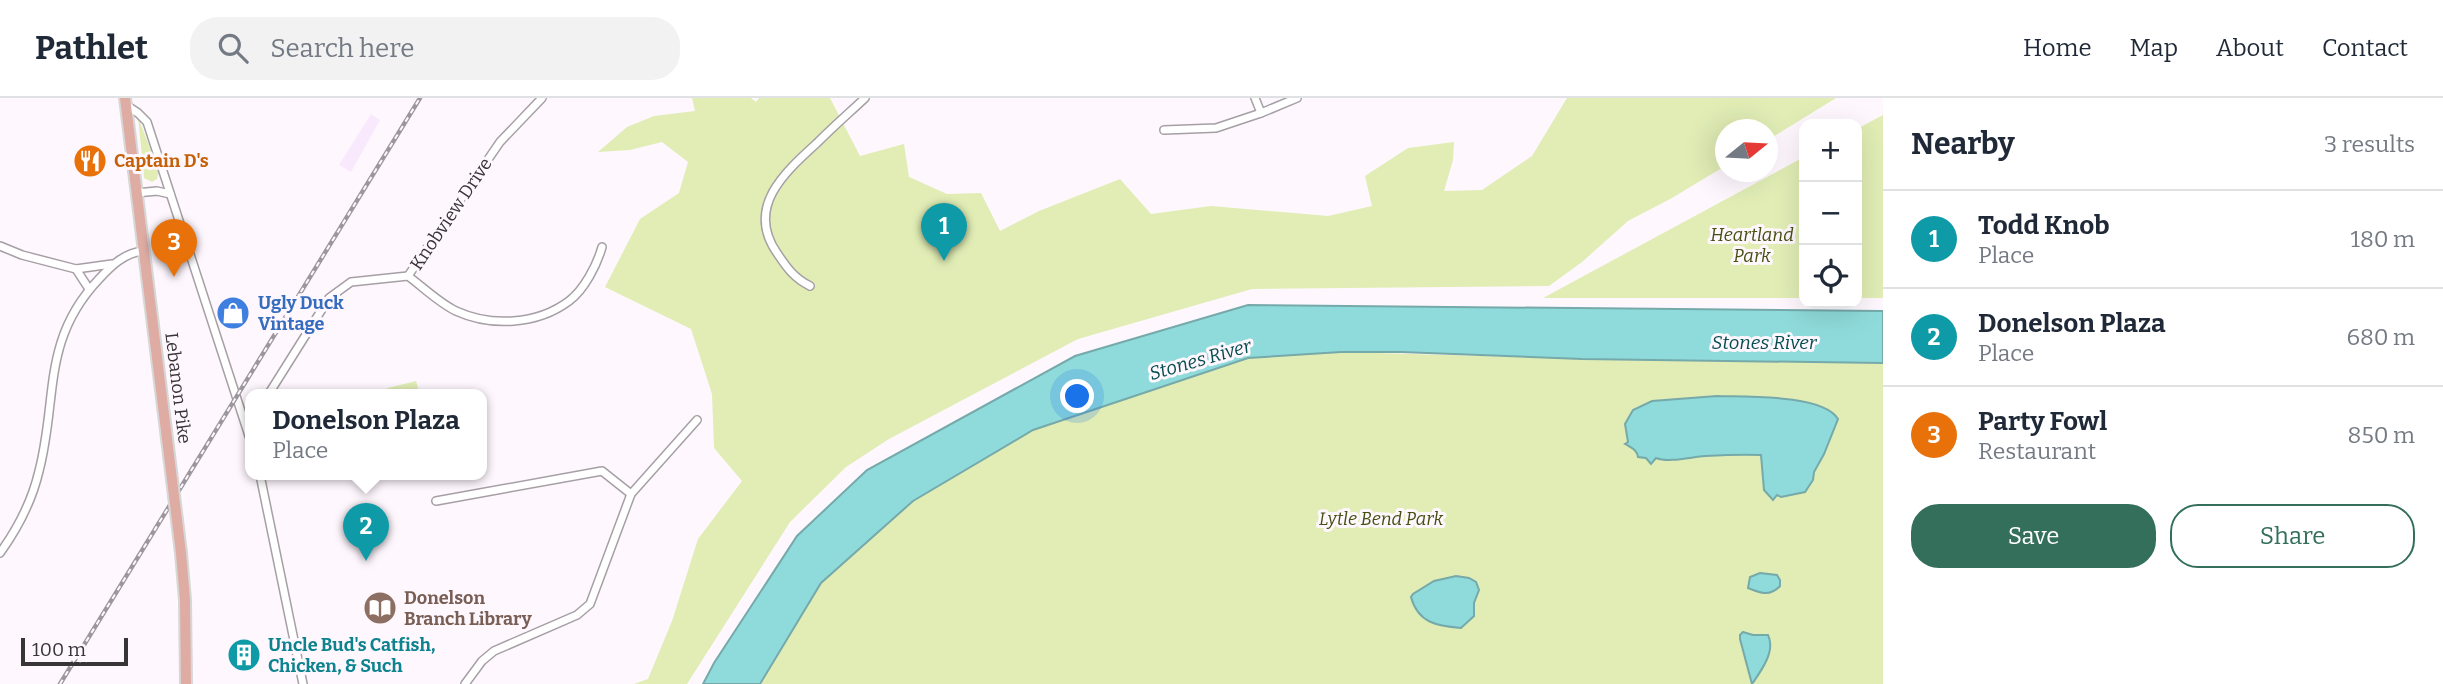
<!DOCTYPE html>
<html lang="en">
<head>
<meta charset="utf-8">
<style>
  body { margin:0; font-family:Bitter,serif; background:#f2f2f3; color:#1f2937 }
  .controls { position:absolute; right:21px; top:21px; display:grid; overflow:hidden; border-radius:14px; box-shadow:0 7px 28px #0002 }
  .controls button { width:63px; height:63px; display:grid; place-items:center; padding:0; border:0; border-bottom:2px solid #e0e1e3; background:#fff; color:#1f2937; font:35px sans-serif }
  .compass { position:absolute; left:1715px; top:21px; width:63px; height:63px; border-radius:50%; background:#fff; box-shadow:0 7px 28px #0002; rotate:72deg }
  .scale { position:absolute; left:21px; bottom:18px; width:107px; box-sizing:border-box; padding-left:7px; border:4px solid #383537; border-top:0; font-size:19px; line-height:24px; white-space:nowrap; color:#383537; -webkit-text-stroke:5px #fef7fe; paint-order:stroke }
  .you { position:absolute; left:1078px; top:299px; width:24px; height:24px; margin:-18px; border:5px solid #fff; border-radius:50%; background:#1a73e8; box-shadow:0 0 0 10px #1a73e833 }
  .badge { display:grid; place-items:center; width:46px; height:46px; border-radius:50%; background:#336f5a; color:#fff; font-size:23px; font-weight:700 }
  .pin { position:absolute; translate:-50% -58px; filter:drop-shadow(0 2px 4px #0008) }
  .pin::after { content:''; position:absolute; top:37px; width:24px; height:21px; background:inherit; clip-path:polygon(0 0,100% 0,50% 100%) }
  .popup { position:absolute; left:245px; top:291px; width:242px; height:91px; box-sizing:border-box; display:grid; place-content:center; border-radius:14px; background:#fff; filter:drop-shadow(0 2px 5px #0005); font-size:23px; white-space:nowrap; color:#747a83 }
  .popup b { font-size:26px; color:#1f2937 }
  .popup::after { content:''; position:absolute; left:50%; top:100%; margin-left:-14px; border:14px solid transparent; border-top-color:#fff }
  .list { margin:0; padding:0; list-style:none }
  h2 { display:flex; justify-content:space-between; align-items:center; height:91px; margin:0; padding:0 28px; font-size:30px }
  h2 small { font-size:23px; font-weight:400; color:#747a83 }
  .list li { display:grid; grid-template-columns:46px 1fr auto; gap:21px; align-items:center; box-sizing:border-box; height:98px; padding:0 28px; border-top:2px solid #e0e1e3 }
  .list b { display:block; font-size:26px; white-space:nowrap }
  .list p { margin:0; font-size:23px; white-space:nowrap; color:#747a83 }
  .list em { font-size:23px; font-style:normal; color:#747a83 }
  .actions { display:flex; gap:14px; padding:21px 28px }
  .actions a { flex:1; padding:16px 0; border:2px solid #336f5a; border-radius:28px; text-align:center; font-size:24px; color:#336f5a }
  .actions .main { background:#336f5a; color:#fff }
  .icon { flex:none; width:38px; height:38px; fill:none; stroke:currentColor; stroke-width:2; stroke-linecap:round; stroke-linejoin:round }
  .map { position:relative; flex:none; width:1883px; height:586px; overflow:hidden }
  header { display:flex; align-items:center; gap:42px; box-sizing:border-box; height:98px; padding:0 35px; background:#fff; border-bottom:2px solid #e0e1e3 }
  header strong { font-size:33px }
  nav { display:flex; gap:38px; margin-inline-start:auto; font-size:24px }
  .search { width:490px; height:63px; background:#f2f2f3; display:flex; align-items:center; gap:18px; box-sizing:border-box; padding:0 24px; border-radius:28px; color:#747a83; font-size:26px }
  main { display:flex }
  aside { flex:1; background:#fff }
  .map>svg:first-child { display:block }
</style>
</head>
<body>
<header>
<strong>Pathlet</strong>
<div class="search"><svg class="icon" aria-label="search" viewBox="0 0 24 24"><circle cx="10" cy="10" r="6"/><path d="M15 15l6 6"/></svg>Search here</div>
<nav><a>Home</a><a>Map</a><a>About</a><a>Contact</a></nav>
</header>
<main>
<div class="map">
<svg width="1883" height="586" viewBox="0 0 1883 586">
  <rect width="100%" height="100%" fill="#fef7fe"/>
  <polygon fill="#f9e9fc" points="371,16 380,22 351,74 339,67"/>
  <g fill="#e1edb5">
    <polygon points="692,0 751,0 756,4 759,0 830,0 860,58 904,46 909,79 947,96 981,95 1000,133 1039,113 1120,81 1151,116 1211,108 1328,118 1372,108 1365,78 1408,50 1454,44 1453,62 1444,93 1482,92 1532,58 1567,0 1836,0 1768,42 1768,32 1726,32 1725,68 1672,100 1628,123 1582,164 1549,188 1252,191 1078,241 889,341 846,369 790,424 687,586 634,586 648,581 672,523 698,441 742,383 714,350 712,296 691,231 605,189 640,121 679,95 688,64 662,44 630,52 598,54 627,29 654,18 695,13"/>
    <polygon points="1883,17 1883,200 1857,200 1857,31"/>
    <polygon points="138,19 159,73 157,81 152,84 144,80"/>
    <polygon points="1804,59 1804,200 1543,200"/>
    <polygon points="1341,254 1582,261 1883,265 1883,586 722,586 897,373 1248,260"/>
    <polygon points="416,283 420,297 376,297 388,290"/>
  </g>
  <g fill="#8fdbdb" stroke="#75a9aa" stroke-width="2">
    <polygon points="1248,207 1883,213 1883,265 1582,261 1401,254 1341,254 1248,260 1033,332 913,403 821,485 760,586 703,586 714,565 797,438 867,372 1075,258"/>
    <path d="M1717,298C1745,299 1823,296 1838,321L1824,356L1814,374L1813,382L1805,394L1781,399L1777,397L1773,402L1764,392L1761,357C1742,356 1723,357 1705,358C1691,359 1669,365 1656,360L1651,366L1646,360L1638,359C1637,352 1632,350 1625,346L1628,344L1625,326L1633,312L1652,303Z"/>
    <path d="M1760,475L1777,477L1780,482V488C1770,499 1760,495 1748,490L1750,479Z"/>
    <path d="M1456,478L1469,480L1476,484L1479,492L1474,505V518L1461,530C1437,528 1418,525 1411,499L1413,496L1434,483Z"/>
    <path d="M1743,534L1753,537H1768C1776,553 1761,573 1752,586L1740,541V537Z"/>
  </g>
  <g fill="none" stroke-linecap="round" stroke-linejoin="round">
    <defs>
      <g id="street">
        <polyline points="1255,0 1261,15"/>
        <polyline points="126,7 138,15 147,24 250,341"/>
        <polyline points="1164,32 1216,30 1261,15 1297,0"/>
        <polyline points="136,95 157,93 170,96"/>
        <polyline points="0,148 22,157 76,171 112,166"/>
        <polyline points="76,171 89,191"/>
        <path d="M408,178C423,189 439,205 456,213C491,229 537,227 569,203C584,192 597,167 602,149"/>
        <path d="M810,188C794,180 787,170 777,155C745,109 785,74 818,44C833,29 849,15 865,0"/>
        <polyline points="268,297 329,200 351,184 408,178 500,44 542,0"/>
        <polyline points="260,377 303,586"/>
        <polyline points="436,403 602,373 631,396"/>
        <path d="M0,455C18,430 32,403 39,373C58,301 41,242 99,181C111,168 124,155 143,153"/>
        <polyline points="465,586 482,563 494,553 577,517 590,506 631,396 697,322"/>
      </g>
      <g id="primary">
        <polyline points="125,0 169,357"/>
        <polyline points="181,455 185,502 186,586"/>
      </g>
    </defs>
    <use href="#street" stroke="#a69fa5" stroke-width="10"/>
    <use href="#primary" stroke="#d7d7d7" stroke-width="14"/>
    <use href="#street" stroke="#fff" stroke-width="7"/>
    <use href="#primary" stroke="#dfaca4" stroke-width="10"/>
    <defs>
      <polyline id="rail" points="60,586 420,0"/>
    </defs>
    <use href="#rail" stroke="#9c979c" stroke-width="4.5"/>
    <use href="#rail" stroke="#fef7fe" stroke-width="2" stroke-dasharray="5" stroke-linecap="butt"/>
    <defs>
      <polyline id="primary-bridge" points="169,357 181,455"/>
    </defs>
    <use href="#primary-bridge" stroke="#d7d7d7" stroke-width="14" stroke-linecap="butt"/>
    <use href="#primary-bridge" stroke="#dfaca4" stroke-width="10"/>
  </g>
  <defs>
    <symbol id="restaurant-disc" viewBox="-11 -11 22 22"><circle r="9.5" fill="#e8710a" stroke="#fef7fe"/><path d="M-5-6h1v4h1v-4h1v4h1v-4h1v5L-1.5 .5V6h-2V.5L-5-1ZM5-6V6H3V1.5H1.5Q1.5-4 5-6Z" fill="#fff"/></symbol>
    <symbol id="shop-disc" viewBox="-11 -11 22 22"><circle r="9.5" fill="#3f7fe0" stroke="#fef7fe"/><path d="M-5-2.5h2.3a2.7 3.5 0 0 1 5.4 0H5L5.5 6h-11ZM-1.5-2.5h3a1.5 2.3 0 0 0-3 0Z" fill="#fff"/></symbol>
    <symbol id="library-disc" viewBox="-11 -11 22 22"><circle r="9.5" fill="#8d6e63" stroke="#fef7fe"/><path d="M-6-4Q-3-5.5-.7-3.5V5Q-3 3-6 4ZM6-4Q3-5.5 .7-3.5V5Q3 3 6 4Z" fill="#fff"/></symbol>
    <symbol id="building-disc" viewBox="-11 -11 22 22"><circle r="9.5" fill="#0f9aa8" stroke="#fef7fe"/><path d="M-4-6H4V6H1V3H-1V6H-4ZM-2.5-4.3h1.7v1.8h-1.7ZM.8-4.3h1.7v1.8H.8ZM-2.5-1h1.7V.8h-1.7ZM.8-1h1.7V.8H.8Z" fill="#fff"/></symbol>
  </defs>
  <g fill-rule="evenodd">
    <use href="#restaurant-disc" x="71" y="44" width="38" height="38"/>
    <use href="#shop-disc" x="214" y="196" width="38" height="38"/>
    <use href="#library-disc" x="361" y="491" width="38" height="38"/>
    <use href="#building-disc" x="225" y="538" width="38" height="38"/>
  </g>
  <g text-anchor="middle" stroke-width="6" stroke-linejoin="round" paint-order="stroke">
    <g font-size="18" font-weight="bold" fill="#c56008" stroke="#fef7fe" text-anchor="start">
      <text x="114" y="69">Captain D's</text>
    </g>
    <g font-size="18" fill="#383537" stroke="#fef7fe">
      <text transform="translate(451 116) rotate(-56)" y="6">Knobview Drive</text>
      <text transform="translate(178 290) rotate(83)" y="6">Lebanon Pike</text>
    </g>
    <g font-size="18" font-style="italic" fill="#464f10" stroke="#fef7fe">
      <text x="1752" y="143">Heartland<tspan x="1752" dy="21">Park</tspan></text>
      <text x="1381" y="427">Lytle Bend Park</text>
    </g>
    <g font-size="18" font-weight="bold" fill="#366cbe" stroke="#fef7fe" text-anchor="start">
      <text x="258" y="211">Ugly Duck<tspan x="258" dy="21">Vintage</tspan></text>
    </g>
    <g font-size="18" font-weight="bold" fill="#785e54" stroke="#fef7fe" text-anchor="start">
      <text x="404" y="506">Donelson<tspan x="404" dy="21">Branch Library</tspan></text>
    </g>
    <g font-size="18" font-weight="bold" fill="#0d838f" stroke="#fef7fe" text-anchor="start">
      <text x="268" y="553">Uncle Bud's Catfish,<tspan x="268" dy="21">Chicken, &amp; Such</tspan></text>
    </g>
    <g font-size="19" font-style="italic" fill="#054d4e" stroke="#fef7fe">
      <text x="1764" y="251">Stones River</text>
      <text transform="translate(1200 261) rotate(-16)" y="7">Stones River</text>
    </g>
  </g>
</svg>
<div class="controls">
<button>+</button>
<button>−</button>
<button><svg class="icon" aria-label="locate" viewBox="0 0 24 24"><circle cx="12" cy="12" r="6"/><path d="M12 2v4M12 18v4M2 12h4M18 12h4"/></svg></button>
</div>
<svg class="compass" viewBox="-18 -18 36 36"><path d="M0-13l5 13h-10z" fill="#e53935"/><path d="M0 13l5-13h-10z" fill="#747a83"/></svg>
<div class="scale">100 m</div>
<div class="you"></div>
<div class="pin badge" style="left:944px;top:163px;background:#0f9aa8">1</div>
<div class="pin badge" style="left:366px;top:463px;background:#0f9aa8">2</div>
<div class="popup"><b>Donelson Plaza</b>Place</div>
<div class="pin badge" style="left:174px;top:179px;background:#e8710a">3</div>
</div>
<aside>
<h2>Nearby<small>3 results</small></h2>
<ul class="list">
<li><span class="badge" style="background:#0f9aa8">1</span><div><b>Todd Knob</b><p>Place</p></div><em>180 m</em></li>
<li><span class="badge" style="background:#0f9aa8">2</span><div><b>Donelson Plaza</b><p>Place</p></div><em>680 m</em></li>
<li><span class="badge" style="background:#e8710a">3</span><div><b>Party Fowl</b><p>Restaurant</p></div><em>850 m</em></li>
</ul>
<div class="actions"><a class="main">Save</a><a>Share</a></div>
</aside>
</main>
</body>
</html>
